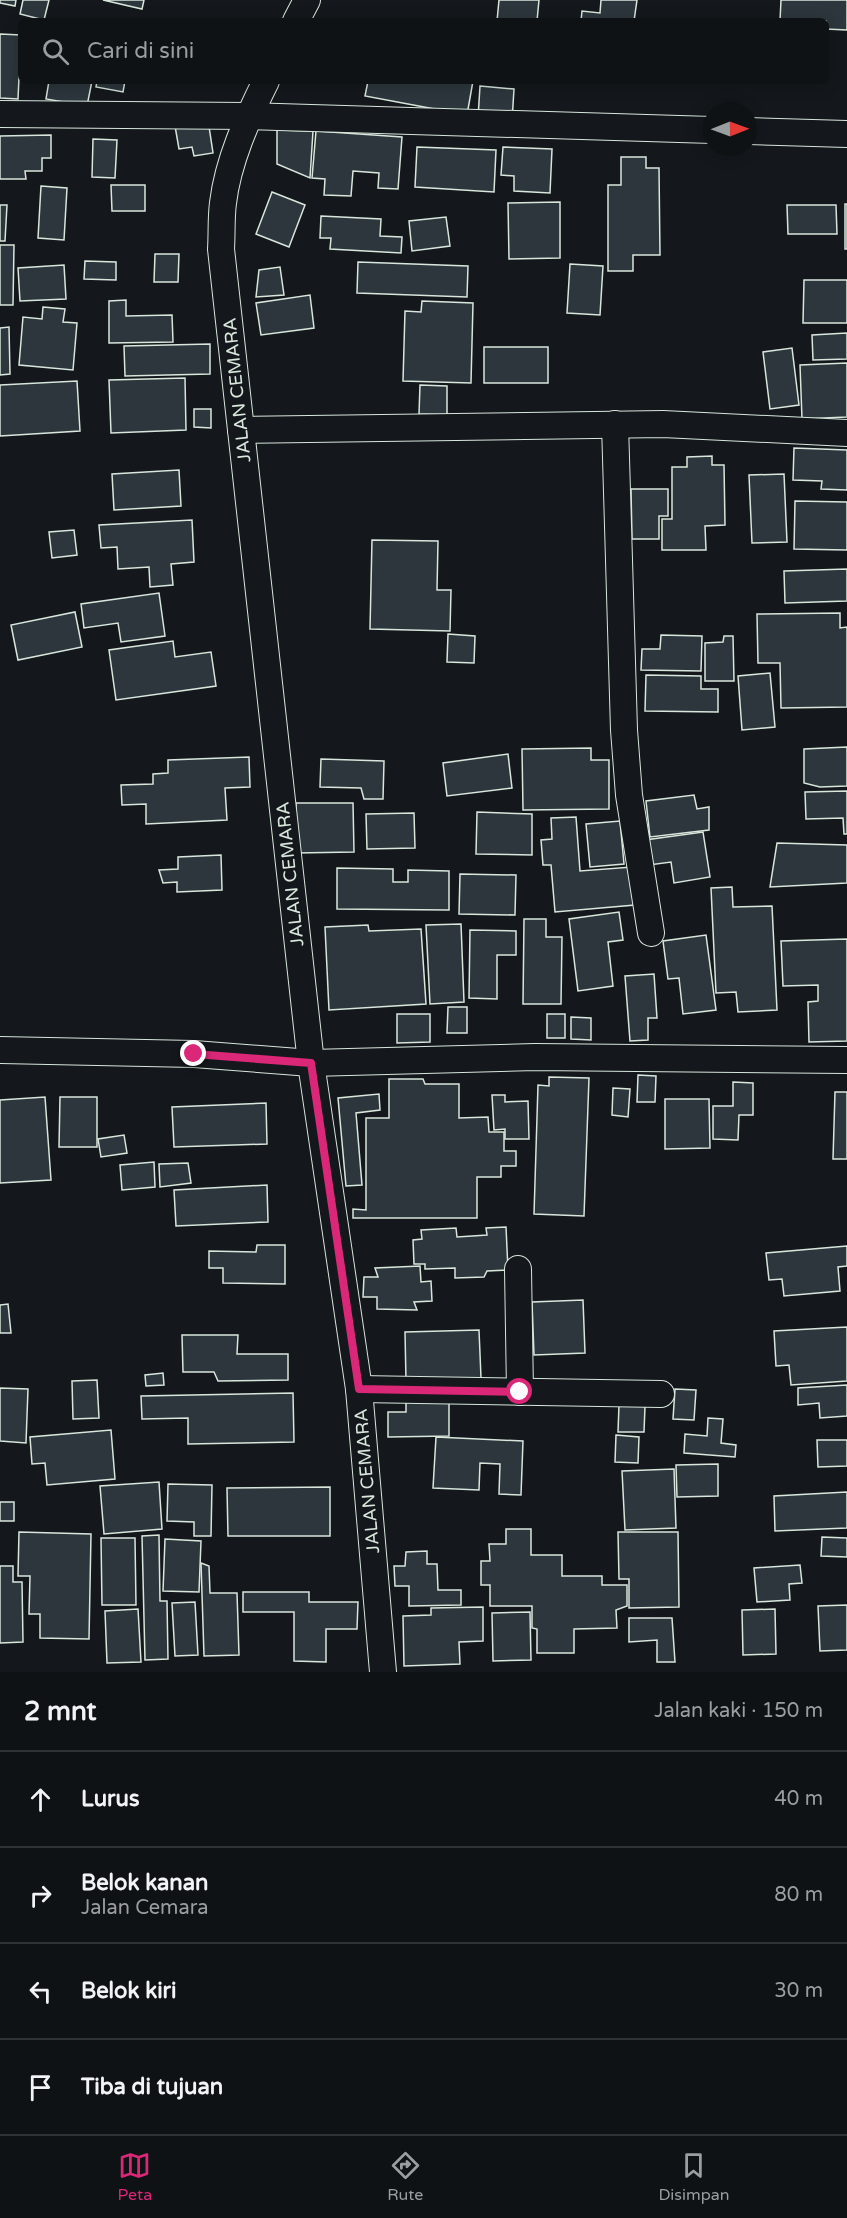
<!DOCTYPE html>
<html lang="id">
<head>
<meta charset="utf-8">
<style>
  body { margin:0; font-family:"Varela Round",sans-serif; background:#1d2022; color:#f1f3f6 }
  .compass { position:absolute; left:703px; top:102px; width:54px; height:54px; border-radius:50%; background:#0f1215; box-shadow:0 3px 15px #0003; rotate:89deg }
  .stop { position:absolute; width:18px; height:18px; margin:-14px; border:4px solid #db2777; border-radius:50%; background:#fff }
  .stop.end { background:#db2777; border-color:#fff; box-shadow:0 2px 6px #0008 }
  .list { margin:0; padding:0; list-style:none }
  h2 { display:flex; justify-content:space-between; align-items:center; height:78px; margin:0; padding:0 24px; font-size:26px }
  h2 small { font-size:20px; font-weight:400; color:#9b9ea0 }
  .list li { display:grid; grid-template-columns:39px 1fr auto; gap:18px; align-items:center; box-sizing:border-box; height:96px; padding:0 24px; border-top:2px solid #2f3234 }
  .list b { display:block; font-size:22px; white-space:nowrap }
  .list p { margin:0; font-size:20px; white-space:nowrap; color:#9b9ea0 }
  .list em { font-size:20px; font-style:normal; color:#9b9ea0 }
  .icon { flex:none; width:33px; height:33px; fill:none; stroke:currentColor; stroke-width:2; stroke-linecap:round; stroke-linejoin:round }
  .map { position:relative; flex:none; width:847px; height:1672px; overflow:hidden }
  .search { position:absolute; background:#0f1215; box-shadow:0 3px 15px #0003; left:18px; right:18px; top:18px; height:66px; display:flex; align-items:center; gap:15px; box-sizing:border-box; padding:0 21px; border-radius:9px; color:#9b9ea0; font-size:22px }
  .sheet { height:462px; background:#0f1215 }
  nav { display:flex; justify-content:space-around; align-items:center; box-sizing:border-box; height:84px; border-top:2px solid #2f3234; background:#0f1215; font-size:16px; color:#9b9ea0 }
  nav a { display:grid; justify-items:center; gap:3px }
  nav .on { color:#db2777 }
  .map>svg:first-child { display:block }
</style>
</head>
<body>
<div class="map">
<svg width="847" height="1672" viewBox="0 0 847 1672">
  <rect width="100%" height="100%" fill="#14181c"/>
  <g fill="#2c363c" stroke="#d8e6dc" stroke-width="1.5">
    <polygon points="0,0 16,0 15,6 0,3"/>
    <polygon points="23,0 49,0 44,20 20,14"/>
    <polygon points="103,0 144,0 142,9"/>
    <polygon points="499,0 539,0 537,21 497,21"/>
    <polygon points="601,0 637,0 634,21 581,21 582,11 600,13"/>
    <polygon points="781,0 847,0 847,30 826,29 826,21 780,21"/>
    <polygon points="0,34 21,35 18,99 0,98"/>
    <polygon points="49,81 92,81 87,106 46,99"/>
    <polygon points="97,81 125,81 123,92 96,87"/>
    <polygon points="368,81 473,81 467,115 365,96"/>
    <polygon points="480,86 514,89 512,121 478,118"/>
    <polygon points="208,120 213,153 194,156 192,147 179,149 175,126"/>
    <polygon points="277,130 313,131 310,178 277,164"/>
    <polygon points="316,131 402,137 398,189 378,188 379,173 353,171 351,196 324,195 325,179 312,178"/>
    <polygon points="51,135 51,158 42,158 42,171 25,171 26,179 0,179 0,136"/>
    <polygon points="93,139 117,140 115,178 92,177"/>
    <polygon points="417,147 496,150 494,192 415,187"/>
    <polygon points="503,147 552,149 550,193 514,191 514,176 501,175"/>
    <polygon points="621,157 646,157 646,168 659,168 660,255 633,255 633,271 608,271 608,185 621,185"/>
    <polygon points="111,185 145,185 145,211 112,211"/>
    <polygon points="41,186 67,188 64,240 38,238"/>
    <polygon points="272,192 305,205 289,247 256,234"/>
    <polygon points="560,202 560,258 509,259 508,203"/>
    <rect x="845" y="204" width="2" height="45"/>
    <polygon points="0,205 7,205 5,241 0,241"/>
    <polygon points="787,205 836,205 837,234 788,234"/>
    <polygon points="321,216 381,219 380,236 402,237 401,253 330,249 331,238 320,238"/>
    <polygon points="446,217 450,246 412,251 409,221"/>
    <polygon points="0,245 14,245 13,305 0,305"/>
    <polygon points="155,254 179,254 178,282 154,282"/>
    <polygon points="85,261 116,262 116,280 84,279"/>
    <polygon points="358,262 468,266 467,297 357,293"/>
    <polygon points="570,264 603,266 600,315 567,313"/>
    <polygon points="64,265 66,299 20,301 18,268"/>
    <polygon points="280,267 284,295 256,297 259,270"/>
    <polygon points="804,280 847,280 847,323 803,323"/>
    <polygon points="310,295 314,328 261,335 256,303"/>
    <polygon points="126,300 126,316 172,315 173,342 109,343 109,301"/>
    <polygon points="422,301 473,303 471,383 403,381 405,311 421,312"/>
    <polygon points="43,307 65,309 63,322 77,323 73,370 19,365 23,317 42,319"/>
    <polygon points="9,327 10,374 0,375 0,328"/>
    <polygon points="847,333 847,359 813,360 812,335"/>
    <polygon points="210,344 210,374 125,376 124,346"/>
    <rect x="484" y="347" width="64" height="36"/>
    <polygon points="792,348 799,405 770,409 763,352"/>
    <polygon points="847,363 847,417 802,419 800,365"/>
    <polygon points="185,378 186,430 111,433 109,380"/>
    <polygon points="77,381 80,431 0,436 0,385"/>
    <polygon points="420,385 447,386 447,415 419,414"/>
    <polygon points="194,409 211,409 211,428 194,427"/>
    <polygon points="794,448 847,450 847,490 821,489 822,481 793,480"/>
    <polygon points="712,456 712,465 724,465 725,525 705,526 706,550 662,550 662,519 672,519 672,467 687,467 687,457"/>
    <polygon points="179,470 181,506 114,510 112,474"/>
    <polygon points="784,474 787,542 752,543 749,475"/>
    <polygon points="631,489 668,489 668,516 659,516 659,539 632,539"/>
    <polygon points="795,501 847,502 847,550 794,549"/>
    <polygon points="192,520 194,562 171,564 173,585 150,587 149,567 118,569 117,547 101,548 99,525"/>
    <polygon points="74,530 77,555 52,558 49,532"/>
    <polygon points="372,540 438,541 437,590 451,590 450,631 370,629"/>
    <polygon points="847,569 847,601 785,603 784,571"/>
    <polygon points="159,593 165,636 121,642 118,623 84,628 81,604"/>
    <polygon points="75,612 82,647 18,660 11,625"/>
    <polygon points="840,613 840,628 847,627 847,707 781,708 780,663 758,663 757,614"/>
    <polygon points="448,634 475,636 474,663 447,662"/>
    <polygon points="661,635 702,636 701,671 641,670 642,649 660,649"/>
    <polygon points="724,636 733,636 734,681 705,681 705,643 723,642"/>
    <polygon points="173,641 175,657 211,652 216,686 116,700 109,650"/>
    <polygon points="770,673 775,727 742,730 738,676"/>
    <polygon points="646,675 701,676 701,689 718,689 718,712 645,711"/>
    <polygon points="847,747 847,786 820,787 804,783 804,749"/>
    <polygon points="591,748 591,760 609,760 609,809 523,810 522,749"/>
    <polygon points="508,754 512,788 447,796 443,763"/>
    <polygon points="249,757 250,787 225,788 227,820 146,824 146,804 122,805 121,785 153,784 153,774 168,773 168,760"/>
    <polygon points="321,759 384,761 383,799 364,799 361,788 320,787"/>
    <polygon points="847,791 847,834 844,834 843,818 806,819 805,792"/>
    <polygon points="694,795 697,809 709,807 709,830 650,837 646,801"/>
    <polygon points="296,803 353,803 354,852 296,853"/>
    <polygon points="477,812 532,814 532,855 476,854"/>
    <polygon points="414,813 415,848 367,849 366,814"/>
    <polygon points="576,817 580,871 632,867 635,905 555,912 551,865 543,865 541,840 552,839 551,818"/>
    <polygon points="620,821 624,864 590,867 586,824"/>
    <polygon points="703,832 710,877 674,883 671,862 649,865 645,840"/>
    <polygon points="777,843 847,845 847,883 770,887"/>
    <polygon points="221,855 222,890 177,892 177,882 163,883 159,870 178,869 178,857"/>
    <polygon points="337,868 393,869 393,882 408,882 408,870 449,871 449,910 337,909"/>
    <polygon points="460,874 516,875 515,915 459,914"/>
    <polygon points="732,887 733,907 772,906 777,1010 738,1012 736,992 716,993 711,888"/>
    <polygon points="619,912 623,940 608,942 613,986 578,991 569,919"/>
    <polygon points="524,919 546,919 546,937 562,937 561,1004 523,1004"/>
    <polygon points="461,924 464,1002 430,1004 426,925"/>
    <polygon points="368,925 369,931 421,929 426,1004 329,1010 325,927"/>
    <polygon points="470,930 516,931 516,955 497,955 497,999 469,998"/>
    <polygon points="706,935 716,1010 683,1014 679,978 668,979 663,941"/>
    <polygon points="847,939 847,1041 809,1042 808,1002 818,1001 818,985 783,986 781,941"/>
    <polygon points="654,974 657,1018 648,1018 648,1040 630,1041 625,976"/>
    <polygon points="448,1007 467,1007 467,1033 447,1033"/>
    <polygon points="397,1014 430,1014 430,1042 397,1043"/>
    <rect x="547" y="1014" width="18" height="24"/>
    <polygon points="571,1017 591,1018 591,1040 571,1039"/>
    <polygon points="638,1075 656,1076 655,1102 637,1102"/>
    <polygon points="549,1077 589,1078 584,1216 534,1214 538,1085 549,1086"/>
    <polygon points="389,1079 423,1079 425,1084 459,1084 459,1118 488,1117 489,1132 504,1132 504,1151 516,1151 516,1166 501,1166 501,1177 477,1177 477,1218 353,1218 353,1209 366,1210 366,1118 389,1118"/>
    <polygon points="733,1082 753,1083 753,1115 739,1115 738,1140 713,1139 713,1106 733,1106"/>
    <polygon points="613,1088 630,1089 628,1117 612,1115"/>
    <polygon points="835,1092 847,1092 847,1159 833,1159"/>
    <polygon points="379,1094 380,1110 356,1113 362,1185 346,1186 338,1098"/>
    <polygon points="492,1095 505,1095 505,1102 528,1101 529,1139 505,1139 505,1129 494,1130"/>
    <polygon points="45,1097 51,1180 0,1183 0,1100"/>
    <polygon points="60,1097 97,1097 97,1147 59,1147"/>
    <polygon points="665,1099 709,1099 710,1148 665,1149"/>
    <polygon points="266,1103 267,1144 174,1147 172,1107"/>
    <polygon points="124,1135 127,1153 101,1157 98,1139"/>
    <polygon points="154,1162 155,1187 122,1190 120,1165"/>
    <polygon points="188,1163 191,1183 160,1187 159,1164"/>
    <polygon points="267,1185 268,1222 176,1226 174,1190"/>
    <polygon points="506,1227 508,1270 487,1271 484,1277 455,1278 455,1268 425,1269 425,1264 414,1264 413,1240 422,1239 421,1230 456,1228 457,1237 487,1235 486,1228"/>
    <polygon points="257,1245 285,1245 285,1284 223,1283 223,1268 209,1268 209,1251 256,1252"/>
    <polygon points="847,1246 847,1266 838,1267 840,1291 784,1296 782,1279 769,1280 766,1253"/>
    <polygon points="420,1266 421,1282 431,1281 432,1301 414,1302 417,1310 377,1309 377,1297 363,1297 364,1277 378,1277 375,1268"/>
    <polygon points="583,1300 585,1353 534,1355 532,1302"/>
    <polygon points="8,1304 11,1333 0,1333 0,1305"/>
    <polygon points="847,1327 847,1381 791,1385 789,1365 776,1366 774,1331"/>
    <polygon points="479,1330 481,1378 406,1381 405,1332"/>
    <polygon points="182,1335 238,1335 237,1354 288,1354 288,1380 218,1381 214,1372 183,1372"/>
    <polygon points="163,1373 164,1385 146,1386 145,1375"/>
    <polygon points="97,1380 99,1418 73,1419 72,1381"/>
    <polygon points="847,1385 847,1416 820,1418 819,1403 798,1405 798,1388"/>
    <polygon points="0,1388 28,1389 26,1443 0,1441"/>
    <polygon points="675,1389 696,1390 694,1420 673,1419"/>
    <polygon points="293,1393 294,1442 188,1444 188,1418 142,1419 141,1396"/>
    <polygon points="449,1399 449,1436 388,1437 388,1412 406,1412 406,1400"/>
    <polygon points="619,1405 645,1406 644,1432 618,1432"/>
    <polygon points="708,1418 723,1419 721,1443 736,1445 735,1457 684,1453 685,1434 707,1436"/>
    <polygon points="111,1430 115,1479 47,1485 45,1463 32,1464 30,1437"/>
    <polygon points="616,1435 639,1437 638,1463 615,1462"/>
    <polygon points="436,1437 523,1441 521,1495 499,1494 500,1464 480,1463 479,1490 433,1488"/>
    <polygon points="817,1440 847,1440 847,1466 818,1467"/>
    <polygon points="718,1464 718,1496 677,1497 676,1465"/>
    <polygon points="674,1469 676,1528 625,1530 622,1471"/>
    <polygon points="159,1482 162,1529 104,1534 100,1486"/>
    <polygon points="168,1484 212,1485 211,1536 194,1536 194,1522 167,1521"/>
    <polygon points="330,1487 330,1536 228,1536 227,1488"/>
    <polygon points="847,1492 847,1528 775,1531 774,1496"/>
    <rect x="0" y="1502" width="14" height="19"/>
    <polygon points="506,1529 531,1529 531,1555 562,1555 562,1576 602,1576 602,1585 627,1585 627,1606 616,1610 617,1628 574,1629 574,1653 537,1653 537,1629 532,1628 532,1606 490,1606 490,1585 481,1585 481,1561 490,1561 489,1544 506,1544"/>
    <polygon points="19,1532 91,1534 89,1639 40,1638 40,1614 29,1614 30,1576 18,1576"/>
    <polygon points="618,1532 678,1532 679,1607 629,1608 629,1579 619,1579"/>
    <polygon points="159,1535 160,1601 167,1601 168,1659 145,1660 142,1536"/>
    <polygon points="822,1537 847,1538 847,1557 821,1556"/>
    <polygon points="101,1538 135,1538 136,1605 102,1605"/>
    <polygon points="165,1539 201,1541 199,1592 163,1591"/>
    <polygon points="427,1551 427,1564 437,1564 438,1590 461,1590 461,1605 409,1606 409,1586 395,1586 394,1566 405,1566 406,1552"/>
    <polygon points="201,1563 209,1566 210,1593 237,1593 239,1655 204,1656"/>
    <polygon points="800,1565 802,1583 789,1584 790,1600 757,1602 754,1568"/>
    <polygon points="0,1566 13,1566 13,1582 22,1582 23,1642 0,1643"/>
    <polygon points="243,1592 309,1592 309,1602 358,1602 357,1629 326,1629 326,1662 294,1661 294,1612 243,1612"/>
    <polygon points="195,1602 198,1655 175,1656 172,1603"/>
    <polygon points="847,1605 847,1650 820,1651 818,1606"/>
    <polygon points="483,1607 483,1641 459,1642 460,1664 404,1666 403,1616 431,1615 431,1608"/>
    <polygon points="138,1609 141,1662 107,1663 105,1611"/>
    <polygon points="775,1609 776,1654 743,1655 742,1610"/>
    <polygon points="530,1612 531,1660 493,1661 492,1613"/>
    <polygon points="629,1618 672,1618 675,1662 657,1662 657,1640 629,1642"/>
  </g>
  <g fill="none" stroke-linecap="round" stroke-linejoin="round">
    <defs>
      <g id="street">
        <polyline points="296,21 307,0"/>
        <path d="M266,81C247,119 228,161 223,203C221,218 222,234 221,249L311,1063L359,1389L383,1672"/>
        <polyline points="0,114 248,116 712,130"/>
        <polyline points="748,131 847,134"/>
        <polyline points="615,424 624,730 629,795 651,933"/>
        <polyline points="241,430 663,424 847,433"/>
        <polyline points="0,1050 194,1054 311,1063 535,1057 847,1060"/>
        <polyline points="518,1269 520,1392"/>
        <polyline points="359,1389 661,1394"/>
      </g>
    </defs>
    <use href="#street" stroke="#d8e6dc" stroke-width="28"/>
    <use href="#street" stroke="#14181c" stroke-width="26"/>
  </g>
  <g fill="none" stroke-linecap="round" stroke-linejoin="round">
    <polyline stroke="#db2777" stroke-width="8" points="194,1054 311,1063 359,1389 520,1392"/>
  </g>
  <g text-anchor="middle" stroke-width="4.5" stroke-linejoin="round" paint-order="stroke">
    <g font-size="18" fill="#d8e6dc" stroke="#14181c">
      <text transform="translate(237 390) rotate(-96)" y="6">JALAN CEMARA</text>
      <text transform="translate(290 874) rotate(-96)" y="6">JALAN CEMARA</text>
      <text transform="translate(367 1481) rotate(-95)" y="6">JALAN CEMARA</text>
    </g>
  </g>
</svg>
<svg class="compass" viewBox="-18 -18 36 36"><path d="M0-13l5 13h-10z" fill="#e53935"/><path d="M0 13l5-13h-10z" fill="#9b9ea0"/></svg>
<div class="stop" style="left:520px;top:1392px"></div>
<div class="stop end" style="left:194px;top:1054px"></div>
<div class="search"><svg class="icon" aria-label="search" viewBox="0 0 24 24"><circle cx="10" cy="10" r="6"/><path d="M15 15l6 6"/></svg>Cari di sini</div>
</div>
<section class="sheet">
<h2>2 mnt<small>Jalan kaki · 150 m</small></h2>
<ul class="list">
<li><svg class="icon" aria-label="ahead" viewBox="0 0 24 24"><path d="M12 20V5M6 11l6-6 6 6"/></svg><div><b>Lurus</b></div><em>40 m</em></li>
<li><svg class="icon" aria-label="right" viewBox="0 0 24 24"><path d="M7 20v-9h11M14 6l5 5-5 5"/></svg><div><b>Belok kanan</b><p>Jalan Cemara</p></div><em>80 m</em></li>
<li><svg class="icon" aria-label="left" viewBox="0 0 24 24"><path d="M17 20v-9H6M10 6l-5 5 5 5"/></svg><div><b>Belok kiri</b></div><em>30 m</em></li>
<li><svg class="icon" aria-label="arrive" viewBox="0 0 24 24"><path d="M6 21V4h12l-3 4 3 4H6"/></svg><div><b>Tiba di tujuan</b></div></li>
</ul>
</section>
<nav>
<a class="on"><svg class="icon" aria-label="map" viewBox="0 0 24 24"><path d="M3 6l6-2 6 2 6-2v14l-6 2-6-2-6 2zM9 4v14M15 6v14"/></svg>Peta</a>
<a><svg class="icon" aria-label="directions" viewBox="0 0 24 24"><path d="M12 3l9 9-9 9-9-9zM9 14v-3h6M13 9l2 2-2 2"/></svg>Rute</a>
<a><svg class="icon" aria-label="saved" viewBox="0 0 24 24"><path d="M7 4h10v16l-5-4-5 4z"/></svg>Disimpan</a>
</nav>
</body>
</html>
